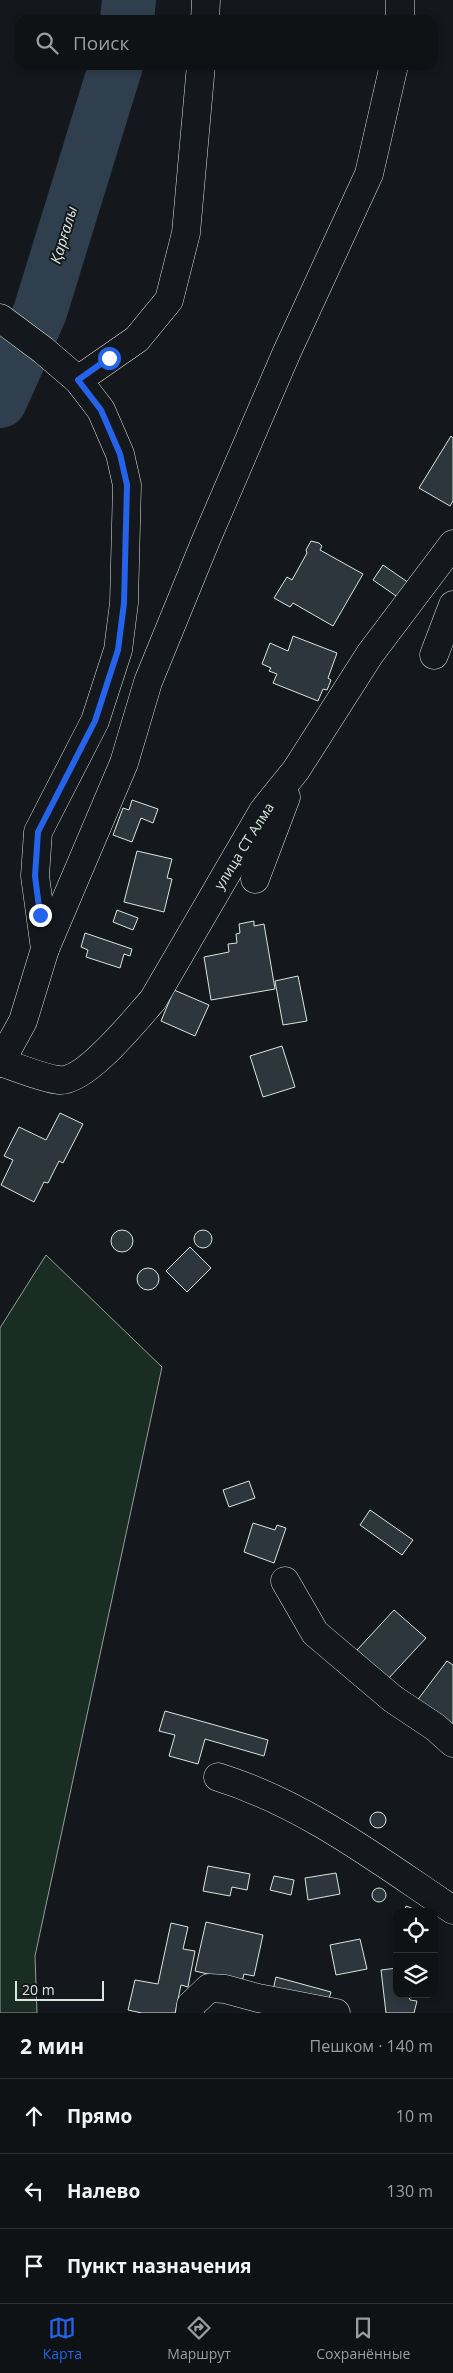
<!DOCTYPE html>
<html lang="ru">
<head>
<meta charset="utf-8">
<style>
  body { margin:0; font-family:"Open Sans",sans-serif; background:#181b1e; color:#f1f3f6 }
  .controls { position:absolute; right:15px; bottom:15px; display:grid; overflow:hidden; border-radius:10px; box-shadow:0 2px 8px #0003 }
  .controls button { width:45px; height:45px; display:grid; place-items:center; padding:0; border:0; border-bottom:1px solid #2f3234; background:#0f1215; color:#f1f3f6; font:25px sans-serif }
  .scale { position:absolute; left:15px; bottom:12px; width:89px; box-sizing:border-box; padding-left:5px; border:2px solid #d8e6dc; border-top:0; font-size:14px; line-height:18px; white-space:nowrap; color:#d8e6dc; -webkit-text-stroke:4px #14181c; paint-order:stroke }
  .stop { position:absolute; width:15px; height:15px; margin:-11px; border:4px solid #2563eb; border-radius:50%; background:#fff }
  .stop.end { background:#2563eb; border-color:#fff; box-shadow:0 1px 5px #0008 }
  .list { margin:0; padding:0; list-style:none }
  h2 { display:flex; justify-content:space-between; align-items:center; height:65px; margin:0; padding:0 20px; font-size:21px }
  h2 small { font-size:16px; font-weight:400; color:#9b9ea0 }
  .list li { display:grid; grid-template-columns:32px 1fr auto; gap:15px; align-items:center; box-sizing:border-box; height:75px; padding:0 20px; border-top:1px solid #2f3234 }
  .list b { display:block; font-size:19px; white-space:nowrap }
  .list em { font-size:16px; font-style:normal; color:#9b9ea0 }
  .icon { flex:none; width:28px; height:28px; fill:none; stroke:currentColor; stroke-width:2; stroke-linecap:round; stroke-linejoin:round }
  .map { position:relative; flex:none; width:453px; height:2013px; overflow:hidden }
  .search { position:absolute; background:#0f1215; box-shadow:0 2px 8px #0003; left:15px; right:15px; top:15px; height:55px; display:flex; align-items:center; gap:12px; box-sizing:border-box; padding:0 18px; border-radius:15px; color:#9b9ea0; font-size:19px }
  .sheet { height:290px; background:#0f1215 }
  nav { display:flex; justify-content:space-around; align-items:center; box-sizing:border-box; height:70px; border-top:1px solid #2f3234; background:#0f1215; font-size:14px; color:#9b9ea0 }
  nav a { display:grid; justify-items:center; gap:2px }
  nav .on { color:#2563eb }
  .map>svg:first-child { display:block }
</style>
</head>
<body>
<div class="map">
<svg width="453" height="2013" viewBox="0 0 453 2013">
  <rect width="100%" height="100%" fill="#14181c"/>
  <polygon fill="#1a2d24" stroke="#939e99" points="46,1255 162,1367 35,1956 37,2013 0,2013 0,1328"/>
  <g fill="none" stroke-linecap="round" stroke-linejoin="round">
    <g stroke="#2f3f4d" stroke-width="54">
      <polyline points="127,20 129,0"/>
      <polyline points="0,401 40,312 116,65"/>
    </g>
  </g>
  <g fill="#2c363c" stroke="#d8e6dc">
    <polygon points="451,436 453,438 453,501 450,506 419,488"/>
    <polygon points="311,541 319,543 322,546 320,550 363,574 333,626 293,603 290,607 274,598 287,577 292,580 307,553 306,550"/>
    <polygon points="383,565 409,583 399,598 373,580"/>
    <polygon points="293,636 337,653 328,678 331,680 327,690 323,689 318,701 273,683 277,674 269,671 271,668 262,664 270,643 288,651"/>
    <polygon points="132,800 158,809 153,823 141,818 132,842 113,835 123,808 129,810"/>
    <polygon points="137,851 172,859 167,878 172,879 164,912 124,902"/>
    <polygon points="117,910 138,918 133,930 113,922"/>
    <polygon points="254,921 254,926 264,924 275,989 211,1000 204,957 229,952 228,944 237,943 236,934 240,933 239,924"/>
    <polygon points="85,933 132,949 130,956 124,954 120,968 86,957 88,950 81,947"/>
    <polygon points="298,976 307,1021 283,1025 275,981"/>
    <polygon points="174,990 209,1005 195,1036 161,1021"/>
    <polygon points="282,1046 295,1087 263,1097 250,1056"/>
    <polygon points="60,1113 83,1124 63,1163 59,1161 48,1183 44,1182 34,1202 1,1185 13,1160 4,1156 19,1127 46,1140"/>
    <circle cx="203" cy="1239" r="9"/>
    <circle cx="122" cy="1241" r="11"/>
    <polygon points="190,1247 211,1268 187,1292 166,1271"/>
    <circle cx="148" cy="1279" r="11"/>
    <polygon points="249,1481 255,1498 229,1507 223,1490"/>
    <polygon points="370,1510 413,1540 402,1555 360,1525"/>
    <polygon points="253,1523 275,1530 277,1525 286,1528 274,1563 244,1552"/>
    <polygon points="394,1610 426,1638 388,1679 357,1650"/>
    <polygon points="447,1661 453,1665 453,1728 416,1702"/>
    <polygon points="165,1711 268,1740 264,1756 205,1739 198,1764 169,1756 175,1735 159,1731"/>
    <circle cx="378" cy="1820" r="8"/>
    <polygon points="208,1866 250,1874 247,1890 232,1887 230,1896 203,1891"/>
    <polygon points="336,1873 340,1894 308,1900 305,1878"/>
    <polygon points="274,1876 294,1880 291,1895 270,1890"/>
    <circle cx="379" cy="1895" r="7"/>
    <polygon points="406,1906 422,1912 404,1912"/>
    <polygon points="206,1922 263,1935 254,1976 244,1974 242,1982 195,1971"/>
    <polygon points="171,1923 188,1927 183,1949 195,1951 188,1987 181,1985 175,2013 142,2013 128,2010 135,1980 158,1984"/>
    <polygon points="360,1939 367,1969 336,1975 330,1945"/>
    <polygon points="397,1968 397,1994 408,1994 410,2000 417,2001 414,2013 386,2013 381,1970"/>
    <polygon points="276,1977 331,1992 327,2005 273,1990"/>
  </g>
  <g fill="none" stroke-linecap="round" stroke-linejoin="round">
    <defs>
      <g id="minor">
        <polyline points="205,20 206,0"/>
        <polyline points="400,20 400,0"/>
        <polyline points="0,318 43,350 78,380 101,410 120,454 127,485 124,603 118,650 95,721 38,832 35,876 45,949 23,1021 0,1063"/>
        <polyline points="78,380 137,339 169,300 186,233 201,65"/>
        <polyline points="434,655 453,605"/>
        <polyline points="255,879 286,797"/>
        <polyline points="45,949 124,763 148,682 206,540 286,354 369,174 394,65"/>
        <path d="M0,1062C16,1067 45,1079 59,1080C85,1083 136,1019 153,1000L263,811L296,770L370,654L453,544"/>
        <polyline points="285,1581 315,1633 393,1699 435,1727 453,1743"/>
        <path d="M218,1777C305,1804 378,1860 453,1910"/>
        <polyline points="190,2013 191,2005 209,1988 225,1989 258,1998 336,2013"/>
      </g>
    </defs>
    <use href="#minor" stroke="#d8e6dc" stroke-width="29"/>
    <use href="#minor" stroke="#14181c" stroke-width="28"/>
  </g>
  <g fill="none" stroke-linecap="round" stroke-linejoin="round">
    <polyline stroke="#2563eb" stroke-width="6" points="40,915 35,876 38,832 95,721 118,650 124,603 127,485 120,454 101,410 78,380 109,358"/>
  </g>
  <g text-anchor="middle" stroke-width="4" stroke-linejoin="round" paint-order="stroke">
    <g font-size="14" fill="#d8e6dc" stroke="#14181c">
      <text transform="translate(244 846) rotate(-58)" y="5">улица СТ Алма</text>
    </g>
    <g font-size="15" font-style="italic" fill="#d8e6dc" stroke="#14181c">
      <text transform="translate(64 235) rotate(-73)" y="5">Қарғалы</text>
    </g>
  </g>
</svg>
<div class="controls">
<button><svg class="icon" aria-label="locate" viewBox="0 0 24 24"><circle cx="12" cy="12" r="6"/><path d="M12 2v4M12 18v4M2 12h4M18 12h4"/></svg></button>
<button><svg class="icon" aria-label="layers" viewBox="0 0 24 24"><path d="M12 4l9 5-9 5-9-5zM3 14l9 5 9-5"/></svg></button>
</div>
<div class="scale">20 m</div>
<div class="stop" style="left:109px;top:358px"></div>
<div class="stop end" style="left:40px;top:915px"></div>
<div class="search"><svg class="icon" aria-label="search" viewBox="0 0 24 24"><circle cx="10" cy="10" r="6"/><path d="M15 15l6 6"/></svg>Поиск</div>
</div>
<section class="sheet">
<h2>2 мин<small>Пешком · 140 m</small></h2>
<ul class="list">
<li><svg class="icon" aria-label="ahead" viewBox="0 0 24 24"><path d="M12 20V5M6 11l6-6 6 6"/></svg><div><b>Прямо</b></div><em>10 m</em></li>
<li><svg class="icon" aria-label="left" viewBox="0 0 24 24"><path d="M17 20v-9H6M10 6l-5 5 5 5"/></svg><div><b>Налево</b></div><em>130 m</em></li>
<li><svg class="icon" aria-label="arrive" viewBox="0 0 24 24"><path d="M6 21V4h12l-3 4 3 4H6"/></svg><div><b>Пункт назначения</b></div></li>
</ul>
</section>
<nav>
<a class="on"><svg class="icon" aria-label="map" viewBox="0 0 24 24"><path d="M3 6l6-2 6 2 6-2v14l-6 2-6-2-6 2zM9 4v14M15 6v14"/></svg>Карта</a>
<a><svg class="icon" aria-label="directions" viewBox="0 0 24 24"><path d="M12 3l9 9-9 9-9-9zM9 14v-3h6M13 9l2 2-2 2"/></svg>Маршрут</a>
<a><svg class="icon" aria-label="saved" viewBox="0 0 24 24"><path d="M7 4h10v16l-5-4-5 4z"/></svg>Сохранённые</a>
</nav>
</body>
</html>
